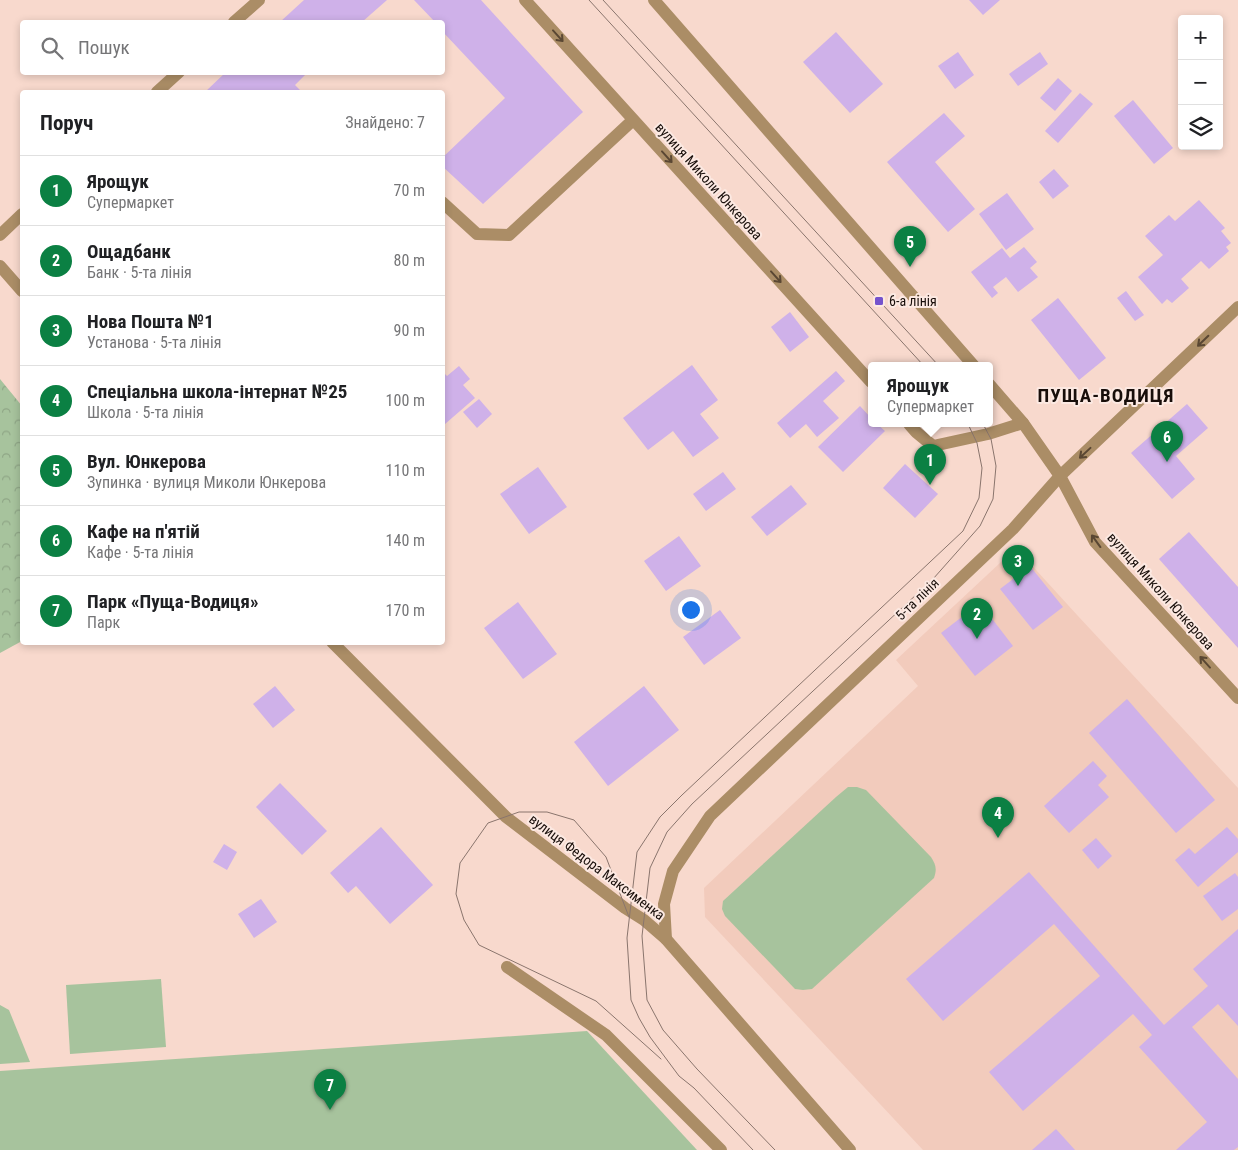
<!DOCTYPE html>
<html lang="uk">
<head>
<meta charset="utf-8">
<style>
  body { margin:0; font-family:"Roboto Condensed",sans-serif; background:#f2f2f2; color:#202124 }
  .controls { position:absolute; right:15px; top:15px; display:grid; overflow:hidden; border-radius:5px; box-shadow:0 2px 8px #0003 }
  .controls button { width:45px; height:45px; display:grid; place-items:center; padding:0; border:0; border-bottom:1px solid #e0e0e0; background:#fff; color:#202124; font:25px sans-serif }
  .you { position:absolute; left:690px; top:609px; width:18px; height:18px; margin:-12px; border:4px solid #fff; border-radius:50%; background:#1a73e8; box-shadow:0 0 0 8px #1a73e833 }
  .badge { display:grid; place-items:center; width:32px; height:32px; border-radius:50%; background:#0b8043; color:#fff; font-size:16px; font-weight:700 }
  .pin { position:absolute; translate:-50% -41px; filter:drop-shadow(0 1px 2px #0008) }
  .pin::after { content:''; position:absolute; top:26px; width:18px; height:15px; background:inherit; clip-path:polygon(0 0,100% 0,50% 100%) }
  .popup { position:absolute; left:868px; top:362px; width:125px; height:65px; box-sizing:border-box; display:grid; place-content:center; border-radius:5px; background:#fff; filter:drop-shadow(0 1px 4px #0005); font-size:16px; white-space:nowrap; color:#757577 }
  .popup b { font-size:19px; color:#202124 }
  .popup::after { content:''; position:absolute; left:50%; top:100%; margin-left:-10px; border:10px solid transparent; border-top-color:#fff }
  .list { margin:0; padding:0; list-style:none }
  h2 { display:flex; justify-content:space-between; align-items:center; height:65px; margin:0; padding:0 20px; font-size:21px }
  h2 small { font-size:16px; font-weight:400; color:#757577 }
  .list li { display:grid; grid-template-columns:32px 1fr auto; gap:15px; align-items:center; box-sizing:border-box; height:70px; padding:0 20px; border-top:1px solid #e0e0e0 }
  .list b { display:block; font-size:19px; white-space:nowrap }
  .list p { margin:0; font-size:16px; white-space:nowrap; color:#757577 }
  .list em { font-size:16px; font-style:normal; color:#757577 }
  .icon { flex:none; width:28px; height:28px; fill:none; stroke:currentColor; stroke-width:2; stroke-linecap:round; stroke-linejoin:round }
  .map { position:relative; flex:none; width:1238px; height:1150px; overflow:hidden }
  .search { position:absolute; background:#fff; box-shadow:0 2px 8px #0003; left:20px; top:20px; width:425px; height:55px; display:flex; align-items:center; gap:12px; box-sizing:border-box; padding:0 18px; border-radius:5px; color:#757577; font-size:19px }
  .panel { position:absolute; background:#fff; box-shadow:0 2px 8px #0003; left:20px; top:90px; width:425px; height:555px; border-radius:5px }
  .map>svg:first-child { display:block }
</style>
</head>
<body>
<div class="map">
<svg width="1238" height="1150" viewBox="0 0 1238 1150">
  <defs>
    <pattern id="forest-crowns" width="20" height="18" patternUnits="userSpaceOnUse" patternTransform="scale(1.25)"><rect width="20" height="18" fill="#a7c39d"/><path d="M2 6a3 3 0 1 1 6 0M12 15a3 3 0 1 1 6 0" fill="none" stroke="#8fa686"/></pattern>
  </defs>
  <rect width="100%" height="100%" fill="#f8d9cd"/>
  <polygon fill="#f2cbbc" points="1016,548 1078,616 1238,788 1238,1150 923,1150 705,917 704,888 918,686 896,660"/>
  <polygon fill="url(#forest-crowns)" points="0,379 22,406 22,641 0,653"/>
  <g fill="#a7c39d">
    <path d="M848,787H857L866,790L931,857C936,865 937,869 934,878L812,989L803,990L795,989L725,916L722,909L723,901L836,797Z"/>
    <polygon points="161,979 166,1047 70,1054 66,985"/>
    <polygon points="0,1005 9,1010 30,1062 0,1064"/>
    <polygon points="587,1031 697,1150 0,1150 0,1071"/>
  </g>
  <g fill="#cfb1e9">
    <polygon points="304,0 387,0 362,22 280,22"/>
    <polygon points="414,0 481,0 583,112 483,204 442,166 442,158 505,98 442,31 442,22 435,22"/>
    <polygon points="969,0 1000,0 983,15"/>
    <polygon points="836,32 883,84 850,113 803,62"/>
    <polygon points="958,52 974,75 955,89 938,66"/>
    <polygon points="1040,52 1048,64 1018,86 1009,74"/>
    <polygon points="226,72 308,72 295,85 302,92 205,92"/>
    <polygon points="1058,78 1072,91 1055,111 1040,98"/>
    <polygon points="1080,93 1093,104 1058,143 1045,131"/>
    <polygon points="1133,100 1173,148 1154,164 1114,116"/>
    <polygon points="944,113 965,136 935,162 975,209 948,232 887,162"/>
    <polygon points="1054,169 1069,186 1053,199 1039,182"/>
    <polygon points="1007,193 1034,229 1006,250 979,214"/>
    <polygon points="1199,200 1225,228 1221,231 1231,243 1226,247 1229,251 1209,269 1201,261 1181,279 1189,288 1172,303 1167,299 1162,304 1138,277 1163,255 1145,236 1169,215 1175,221"/>
    <polygon points="1024,247 1037,262 1030,268 1038,277 1018,292 1006,277 993,287 998,293 992,298 971,272 1002,248 1010,258"/>
    <polygon points="1126,291 1144,315 1135,321 1117,298"/>
    <polygon points="1058,298 1106,358 1079,380 1031,320"/>
    <polygon points="790,312 809,337 790,352 771,327"/>
    <polygon points="692,365 718,400 700,414 719,438 693,457 673,431 648,450 623,418"/>
    <polygon points="459,366 470,379 463,385 475,398 445,424 442,420 442,371 447,376"/>
    <polygon points="836,371 845,381 823,401 839,418 817,437 806,424 790,438 777,423"/>
    <polygon points="479,399 492,414 477,428 463,412"/>
    <polygon points="1187,404 1208,428 1176,456 1195,479 1172,499 1131,453"/>
    <polygon points="860,406 871,418 871,424 877,424 885,431 843,472 818,447"/>
    <polygon points="905,464 938,494 915,518 883,488"/>
    <polygon points="538,467 567,507 529,534 500,494"/>
    <polygon points="723,472 736,489 706,511 693,494"/>
    <polygon points="791,485 807,504 767,536 751,517"/>
    <polygon points="1189,532 1238,587 1238,648 1159,559"/>
    <polygon points="679,536 701,566 666,591 644,561"/>
    <polygon points="1030,566 1063,607 1033,630 1000,589"/>
    <polygon points="518,602 557,654 523,679 484,628"/>
    <polygon points="980,603 1013,646 975,676 941,633"/>
    <polygon points="720,610 741,638 704,665 683,637"/>
    <polygon points="275,686 295,710 273,728 253,704"/>
    <polygon points="644,686 679,730 608,786 574,742"/>
    <polygon points="1127,699 1215,800 1176,833 1089,733"/>
    <polygon points="1093,761 1107,776 1098,785 1109,797 1069,833 1044,806"/>
    <polygon points="280,783 327,831 302,855 256,807"/>
    <polygon points="381,827 433,885 390,924 356,886 348,893 330,873"/>
    <polygon points="1227,827 1238,839 1238,852 1198,887 1175,860 1189,848 1195,854"/>
    <polygon points="1096,838 1112,856 1098,869 1082,850"/>
    <polygon points="224,844 237,852 227,870 213,862"/>
    <polygon points="1029,872 1164,1025 1208,986 1193,969 1238,929 1238,1026 1218,1004 1192,1027 1238,1079 1238,1147 1234,1150 1176,1150 1207,1122 1139,1047 1152,1035 1133,1014 1023,1111 989,1072 1100,976 1054,924 943,1021 906,979"/>
    <polygon points="1235,873 1238,877 1238,909 1222,921 1203,896"/>
    <polygon points="261,899 277,922 254,938 238,914"/>
    <polygon points="1056,1129 1075,1150 1032,1150"/>
  </g>
  <g fill="none" stroke-linecap="round" stroke-linejoin="round">
    <g stroke="#ab8d66" stroke-width="12">
      <polyline points="234,22 259,0"/>
      <polyline points="157,92 179,72"/>
      <polyline points="442,202 477,234 509,235 633,120"/>
      <polyline points="0,235 22,214"/>
      <polyline points="507,967 606,1035 721,1150"/>
    </g>
    <g stroke="#ab8d66" stroke-width="12">
      <polyline points="525,0 871,382"/>
      <polyline points="654,0 974,366"/>
      <polyline points="0,266 22,291"/>
      <polyline points="989,384 1023,423 1060,476 1095,542 1238,698"/>
      <polyline points="909,424 916,432 933,446 988,434 1023,423"/>
      <polyline points="332,642 506,817 625,908 644,920 666,939 850,1150"/>
      <polyline points="666,939 664,904 673,871 710,816 1013,529 1060,476 1238,307"/>
    </g>
    <g stroke="#8a756d" stroke-width="1">
      <polyline points="589,0 924,366"/>
      <polyline points="603,0 939,366"/>
      <polyline points="629,917 606,857 574,820 547,812 519,812 488,823 460,863 456,894 464,920 479,945 596,1001 661,1059"/>
      <polyline points="753,1150 694,1088 679,1076 650,1037 639,1018 631,1000 627,938 637,852 660,817 682,795 963,531 979,498 982,468 977,443 968,424"/>
      <polyline points="775,1150 697,1069 663,1030 647,1000 642,936 650,868 667,832 692,804 933,579 980,526 993,499 996,466 991,439 983,424"/>
    </g>
  </g>
  <defs><path id="oneway-shaft" d="M-6 0H5M1.5-3L5.5 0L1.5 3" fill="none" stroke-width="1.6" stroke-linecap="round" stroke-linejoin="round" transform="scale(1.25)"/></defs>
  <g stroke="#5a4733">
    <use href="#oneway-shaft" transform="translate(558 36) rotate(48)"/>
    <use href="#oneway-shaft" transform="translate(667 157) rotate(48)"/>
    <use href="#oneway-shaft" transform="translate(776 277) rotate(48)"/>
    <use href="#oneway-shaft" transform="translate(1203 341) rotate(136)"/>
    <use href="#oneway-shaft" transform="translate(1085 453) rotate(137)"/>
    <use href="#oneway-shaft" transform="translate(1096 541) rotate(-126)"/>
    <use href="#oneway-shaft" transform="translate(1205 662) rotate(-132)"/>
  </g>
  <rect fill="#7553cd" stroke="#fce9e2" stroke-width="2" x="874" y="296" width="10" height="10" rx="2.5"/>
  <g text-anchor="middle" stroke-width="4" stroke-linejoin="round" paint-order="stroke">
    <g font-size="14" fill="#180e0a" stroke="#fce9e2">
      <text transform="translate(709 181) rotate(48)" y="5">вулиця Миколи Юнкерова</text>
      <text transform="translate(1161 591) rotate(48)" y="5">вулиця Миколи Юнкерова</text>
      <text transform="translate(917 599) rotate(-44)" y="5">5-та лінія</text>
      <text transform="translate(597 867) rotate(37)" y="5">вулиця Федора Максименка</text>
    </g>
    <g font-size="14" fill="#180e0a" stroke="#fce9e2" text-anchor="start">
      <text x="889" y="306">6-а лінія</text>
    </g>
    <g font-size="19" font-weight="bold" letter-spacing="1" fill="#180e0a" stroke="#fce9e2">
      <text x="1106" y="402">ПУЩА-ВОДИЦЯ</text>
    </g>
  </g>
</svg>
<div class="controls">
<button>+</button>
<button>−</button>
<button><svg class="icon" aria-label="layers" viewBox="0 0 24 24"><path d="M12 4l9 5-9 5-9-5zM3 14l9 5 9-5"/></svg></button>
</div>
<div class="you"></div>
<div class="pin badge" style="left:930px;top:485px">1</div>
<div class="popup"><b>Ярощук</b>Супермаркет</div>
<div class="pin badge" style="left:977px;top:639px">2</div>
<div class="pin badge" style="left:1018px;top:586px">3</div>
<div class="pin badge" style="left:998px;top:838px">4</div>
<div class="pin badge" style="left:910px;top:267px">5</div>
<div class="pin badge" style="left:1167px;top:462px">6</div>
<div class="pin badge" style="left:330px;top:1110px">7</div>
<div class="search"><svg class="icon" aria-label="search" viewBox="0 0 24 24"><circle cx="10" cy="10" r="6"/><path d="M15 15l6 6"/></svg>Пошук</div>
<section class="panel">
<h2>Поруч<small>Знайдено: 7</small></h2>
<ul class="list">
<li><span class="badge">1</span><div><b>Ярощук</b><p>Супермаркет</p></div><em>70 m</em></li>
<li><span class="badge">2</span><div><b>Ощадбанк</b><p>Банк · 5-та лінія</p></div><em>80 m</em></li>
<li><span class="badge">3</span><div><b>Нова Пошта №1</b><p>Установа · 5-та лінія</p></div><em>90 m</em></li>
<li><span class="badge">4</span><div><b>Спеціальна школа-інтернат №25</b><p>Школа · 5-та лінія</p></div><em>100 m</em></li>
<li><span class="badge">5</span><div><b>Вул. Юнкерова</b><p>Зупинка · вулиця Миколи Юнкерова</p></div><em>110 m</em></li>
<li><span class="badge">6</span><div><b>Кафе на п'ятій</b><p>Кафе · 5-та лінія</p></div><em>140 m</em></li>
<li><span class="badge">7</span><div><b>Парк «Пуща-Водиця»</b><p>Парк</p></div><em>170 m</em></li>
</ul>
</section>
</div>
</body>
</html>
